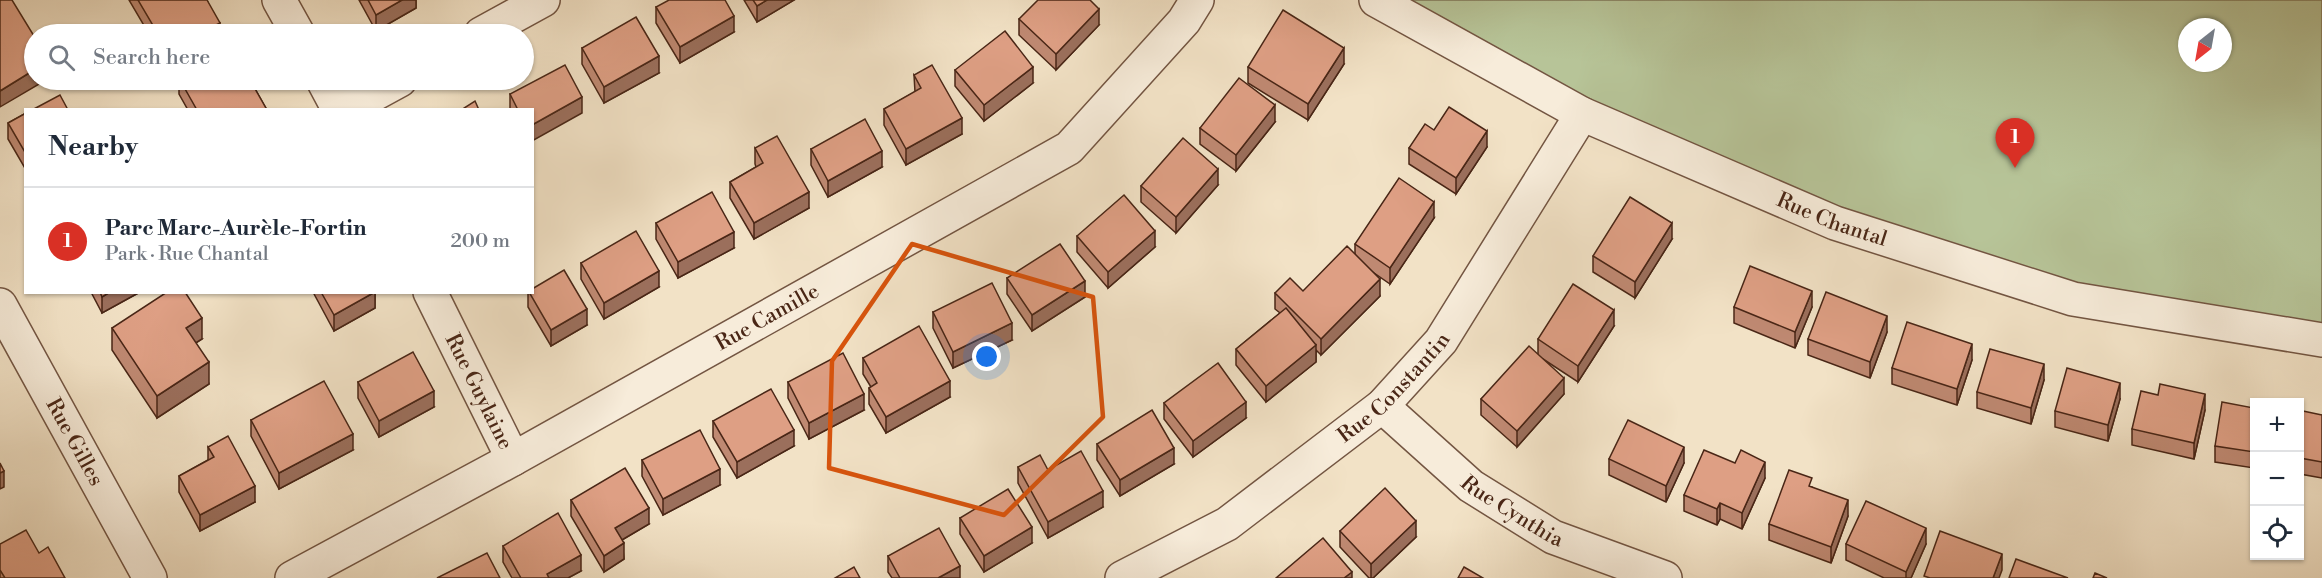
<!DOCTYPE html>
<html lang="en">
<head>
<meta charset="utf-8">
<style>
  body { margin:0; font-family:"Libre Bodoni",serif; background:#f2f2f3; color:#1f2937 }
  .controls { position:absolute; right:18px; bottom:18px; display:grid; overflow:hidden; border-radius:0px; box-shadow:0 2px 4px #0004 }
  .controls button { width:54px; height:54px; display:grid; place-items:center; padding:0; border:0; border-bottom:2px solid #e0e1e3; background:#fff; color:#1f2937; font:30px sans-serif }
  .compass { position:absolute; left:2178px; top:18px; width:54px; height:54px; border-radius:50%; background:#fff; box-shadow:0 2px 4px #0004; rotate:211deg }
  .you { position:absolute; left:987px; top:357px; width:21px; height:21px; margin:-15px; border:4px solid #fff; border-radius:50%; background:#1a73e8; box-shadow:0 0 0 9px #1a73e833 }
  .badge { display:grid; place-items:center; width:39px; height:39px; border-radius:50%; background:#d93025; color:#fff; font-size:20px; font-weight:700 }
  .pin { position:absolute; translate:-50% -50px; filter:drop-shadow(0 2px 3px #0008) }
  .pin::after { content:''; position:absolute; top:32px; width:21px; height:18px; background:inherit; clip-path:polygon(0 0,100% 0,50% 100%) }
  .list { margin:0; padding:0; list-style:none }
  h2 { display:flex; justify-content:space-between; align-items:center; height:78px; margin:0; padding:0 24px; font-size:26px }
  h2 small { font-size:20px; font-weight:400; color:#747a83 }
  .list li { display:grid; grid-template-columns:39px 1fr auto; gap:18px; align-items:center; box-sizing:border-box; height:108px; padding:0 24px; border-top:2px solid #e0e1e3 }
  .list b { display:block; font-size:22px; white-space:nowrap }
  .list p { margin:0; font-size:20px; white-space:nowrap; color:#747a83 }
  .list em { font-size:20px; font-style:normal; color:#747a83 }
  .icon { flex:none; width:33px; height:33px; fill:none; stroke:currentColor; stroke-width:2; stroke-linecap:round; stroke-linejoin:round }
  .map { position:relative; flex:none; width:2322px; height:578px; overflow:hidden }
  .search { position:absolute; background:#fff; box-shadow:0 2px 4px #0004; left:24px; top:24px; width:510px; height:66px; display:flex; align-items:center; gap:15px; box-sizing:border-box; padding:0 21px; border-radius:33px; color:#747a83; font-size:22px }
  .panel { position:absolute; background:#fff; box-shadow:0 2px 4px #0004; left:24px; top:108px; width:510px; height:186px; border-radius:0px }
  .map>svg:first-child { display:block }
</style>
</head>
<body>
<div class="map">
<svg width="2322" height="578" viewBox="0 0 2322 578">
  <rect width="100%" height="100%" fill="#f2e2c6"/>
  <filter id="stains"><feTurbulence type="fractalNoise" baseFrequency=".00333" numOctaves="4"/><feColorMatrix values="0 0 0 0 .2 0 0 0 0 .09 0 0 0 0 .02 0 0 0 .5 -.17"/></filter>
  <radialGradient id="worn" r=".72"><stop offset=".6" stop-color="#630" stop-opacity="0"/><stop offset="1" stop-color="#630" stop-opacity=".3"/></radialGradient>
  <path fill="#b7c498" stroke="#807557" stroke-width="1.5" fill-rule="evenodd" d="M1376,0H2322V340L2073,299L1835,223ZM2187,27H2223V63H2187Z"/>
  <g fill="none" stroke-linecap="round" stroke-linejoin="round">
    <defs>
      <g id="minor">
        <polyline points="279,0 298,34"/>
        <path id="s1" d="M1376,0L1582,114L1835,223L2073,299L2322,340"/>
        <polyline points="481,34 543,0"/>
        <polyline points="323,80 339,110"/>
        <polyline points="345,110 400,80"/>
        <path id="s2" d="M430,292L513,459"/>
        <path id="s3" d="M0,305L150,578"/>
        <path id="s4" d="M1382,406L1471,486L1553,537L1665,578"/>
        <path id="s5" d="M292,578L513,459L1069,148L1184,21L1197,0"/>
        <path id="s6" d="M1122,578L1227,524L1382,406L1441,341L1582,114"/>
      </g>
    </defs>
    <use href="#minor" stroke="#735542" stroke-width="36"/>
    <use href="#minor" stroke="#f7ecda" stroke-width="33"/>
  </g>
  <g fill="#bf8972" stroke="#492616" stroke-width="1.5">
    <polygon points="129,0 207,0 220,34 149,34"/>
    <polygon points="359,0 416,0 416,8 376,31"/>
    <polygon points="744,0 794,0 757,22"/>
    <polygon points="656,7 734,32 680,63 656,23"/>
    <polygon points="1019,19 1099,25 1056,70 1019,35"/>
    <polygon points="582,48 659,73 604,103 582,64"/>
    <polygon points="1344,64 1308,120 1248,83 1248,67"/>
    <polygon points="955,70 1033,83 984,121 955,86"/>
    <polygon points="914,75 962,134 906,165 884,125 884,109 915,92"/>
    <polygon points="179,80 250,80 267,110 188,110 179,94"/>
    <polygon points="510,94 582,113 532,110 510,110"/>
    <polygon points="26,113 26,170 8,139 8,123"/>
    <polygon points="1275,122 1236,171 1200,144 1200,128"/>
    <polygon points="1434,130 1487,147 1456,194 1409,164 1409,148"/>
    <polygon points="755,148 809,208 754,239 730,198 730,182 756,167 755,164"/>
    <polygon points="811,149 882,167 828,197 811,165"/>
    <polygon points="1218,185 1176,233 1141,202 1141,186"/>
    <polygon points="1434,218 1390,284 1371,271 1380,296 1321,355 1316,350 1316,362 1266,402 1236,365 1236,349 1280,313 1275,309 1275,293 1303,291 1355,254 1355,244"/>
    <polygon points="656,223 734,248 678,278 656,239"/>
    <polygon points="1077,236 1155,247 1108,288 1077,252"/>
    <polygon points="1672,239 1635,298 1593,272 1593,256"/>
    <polygon points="581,263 659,287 604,319 581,279"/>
    <polygon points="1007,278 1085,297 1032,331 1007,294"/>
    <polygon points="91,292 140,292 102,313"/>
    <polygon points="313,292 375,292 375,308 334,331"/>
    <polygon points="528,292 532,292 587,325 551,346 528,307"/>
    <polygon points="1734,307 1812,307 1795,348 1734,323"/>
    <polygon points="933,312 1012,340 953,368 933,328"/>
    <polygon points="1614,326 1578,382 1543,359 1564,394 1517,447 1481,415 1481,399 1538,354 1538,339"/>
    <polygon points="112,328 202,339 196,343 209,384 157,418 112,350"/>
    <polygon points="1887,332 1870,378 1808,355 1808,339"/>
    <polygon points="863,358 950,397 886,433 869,404 869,388 871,387 863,374"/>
    <polygon points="1972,360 1957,405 1892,384 1892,368"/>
    <polygon points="2044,380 2031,424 1977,408 1977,392"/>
    <polygon points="358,382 434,407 379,437 358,398"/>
    <polygon points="788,382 864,410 809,439 788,398"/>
    <polygon points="2158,395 2205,410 2194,459 2132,445 2132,429"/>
    <polygon points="2120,399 2108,441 2055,427 2055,411"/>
    <polygon points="1164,403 1246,418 1193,457 1164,419"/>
    <polygon points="2254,408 2254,468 2215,462 2215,446"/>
    <polygon points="2322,415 2322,478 2300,474 2300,431"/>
    <polygon points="251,420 353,450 279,489 251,436"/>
    <polygon points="713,421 794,446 737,478 713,437"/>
    <polygon points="1097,444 1174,464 1120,496 1097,460"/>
    <polygon points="208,447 255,502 200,531 179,492 179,476 208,460"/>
    <polygon points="1609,459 1684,463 1666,502 1609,475"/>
    <polygon points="642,460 720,485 663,515 642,476"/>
    <polygon points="1735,463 1765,478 1742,529 1720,519 1717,525 1684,511 1684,495"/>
    <polygon points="1018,467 1048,470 1103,507 1048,538 1018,483"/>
    <polygon points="1812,487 1848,516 1831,563 1769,540 1769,524"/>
    <polygon points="571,500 649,524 622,540 624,559 604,572 571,516"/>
    <polygon points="960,518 1032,543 984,572 960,534"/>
    <polygon points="1340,531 1416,537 1373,578 1369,578 1340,547"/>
    <polygon points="0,544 65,578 0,578"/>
    <polygon points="1846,544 1926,544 1911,578 1884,578 1846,560"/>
    <polygon points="503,546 581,571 568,578 512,578 503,562"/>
    <polygon points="888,556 960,578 892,578 888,572"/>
  </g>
  <g fill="#9b6f5c" stroke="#492616" stroke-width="1.5">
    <polygon points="402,0 416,0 416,8 376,31 376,15"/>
    <polygon points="767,0 794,0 757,22 757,6"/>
    <polygon points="1099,9 1099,25 1056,70 1056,54"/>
    <polygon points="734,16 734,32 680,63 680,47"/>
    <polygon points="220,23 220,34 198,34"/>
    <polygon points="1344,48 1344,64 1308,120 1308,104"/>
    <polygon points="659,56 659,73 604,103 604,87"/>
    <polygon points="1033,67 1033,83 984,121 984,105"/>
    <polygon points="34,70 34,80 46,80 0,107 0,91"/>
    <polygon points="582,97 582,113 532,141 532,125"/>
    <polygon points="1275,105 1275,122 1236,171 1236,155"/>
    <polygon points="962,118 962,134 906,165 906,149"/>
    <polygon points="1487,131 1487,147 1456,194 1456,178"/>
    <polygon points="882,151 882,167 828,197 828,181"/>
    <polygon points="1218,169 1218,185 1176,233 1176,217"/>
    <polygon points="809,192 809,208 754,239 754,223"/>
    <polygon points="1434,202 1434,218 1390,284 1390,268"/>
    <polygon points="1672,223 1672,239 1635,298 1635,282"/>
    <polygon points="1155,231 1155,247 1108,288 1108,272"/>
    <polygon points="734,232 734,248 678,278 678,262"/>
    <polygon points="659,271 659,287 604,319 604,303"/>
    <polygon points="1380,279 1380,296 1321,355 1321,339"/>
    <polygon points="1085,281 1085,297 1032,331 1032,315"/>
    <polygon points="1812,291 1812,307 1795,348 1795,332"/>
    <polygon points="110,292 140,292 102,313 102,297"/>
    <polygon points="375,292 375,308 334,331 334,315"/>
    <polygon points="587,309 587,325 551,346 551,330"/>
    <polygon points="1614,310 1614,326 1578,382 1578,366"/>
    <polygon points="1887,316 1887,332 1870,378 1870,362"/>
    <polygon points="202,318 202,339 186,349 186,328"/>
    <polygon points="1012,323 1012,340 953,368 953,352"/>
    <polygon points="1972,344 1972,360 1957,405 1957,389"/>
    <polygon points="1316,345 1316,362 1266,402 1266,386"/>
    <polygon points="209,362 209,384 157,418 157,396"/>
    <polygon points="2044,364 2044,380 2031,424 2031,408"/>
    <polygon points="1564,378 1564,394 1517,447 1517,431"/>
    <polygon points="950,381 950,397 886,433 886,417"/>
    <polygon points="2120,383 2120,399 2108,441 2108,425"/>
    <polygon points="434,391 434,407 379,437 379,421"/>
    <polygon points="864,394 864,410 809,439 809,423"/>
    <polygon points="2205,394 2205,410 2194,459 2194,443"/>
    <polygon points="1246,402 1246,418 1193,457 1193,441"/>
    <polygon points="794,430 794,446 737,478 737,462"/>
    <polygon points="353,434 353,450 279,489 279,473"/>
    <polygon points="1684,447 1684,463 1666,502 1666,486"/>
    <polygon points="1174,448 1174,464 1120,496 1120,480"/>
    <polygon points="1765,462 1765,478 1742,529 1742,513"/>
    <polygon points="720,469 720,485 663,515 663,499"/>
    <polygon points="4,471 4,487 0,489 0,473"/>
    <polygon points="255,486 255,502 200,531 200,515"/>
    <polygon points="1103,491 1103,507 1048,538 1048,522"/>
    <polygon points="1848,500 1848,516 1831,563 1831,547"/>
    <polygon points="1720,503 1720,519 1717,525 1717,509"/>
    <polygon points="649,508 649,524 615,544 615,528"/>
    <polygon points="1416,521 1416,537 1373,578 1371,578 1371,564"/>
    <polygon points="1032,527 1032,543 984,572 984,556"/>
    <polygon points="1926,528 1926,544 1911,578 1906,578 1906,572"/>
    <polygon points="624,543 624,559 604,572 604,556"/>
    <polygon points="2002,554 2002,570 1999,578 1993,578"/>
    <polygon points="581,555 581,571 568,578 547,578 547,574"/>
    <polygon points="960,566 960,578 938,578"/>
    <polygon points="1352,572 1352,578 1344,578"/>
  </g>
  <g fill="#de9f84" stroke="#492616" stroke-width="1.5">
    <polygon points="0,0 12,0 34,36 34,70 0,91"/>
    <polygon points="138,0 207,0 220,23 198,34 158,34"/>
    <polygon points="368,0 402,0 376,15"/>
    <polygon points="669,0 725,0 734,16 680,47 656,7"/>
    <polygon points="753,0 767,0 757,6"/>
    <polygon points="1038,0 1090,0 1099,9 1056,54 1019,19"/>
    <polygon points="1283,10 1344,48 1308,104 1248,67"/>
    <polygon points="636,17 659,56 604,87 582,48"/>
    <polygon points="1005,31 1033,67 984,105 955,70"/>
    <polygon points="565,65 582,97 532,125 532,110 518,110 510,94"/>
    <polygon points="932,65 962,118 906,149 884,109 921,88 914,75"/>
    <polygon points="1239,78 1275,105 1236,155 1200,128"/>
    <polygon points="180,80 250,80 267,110 197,110"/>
    <polygon points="60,95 68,110 32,110"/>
    <polygon points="475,101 479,110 461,110"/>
    <polygon points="1449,107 1487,131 1456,178 1409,148 1425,124 1434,130"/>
    <polygon points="26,113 26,154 8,123"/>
    <polygon points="865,119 882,151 828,181 811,149"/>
    <polygon points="777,136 809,192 754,223 730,182 763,163 755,148"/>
    <polygon points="1183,138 1218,169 1176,217 1141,186"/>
    <polygon points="1399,178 1434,202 1390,268 1355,244"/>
    <polygon points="712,192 734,232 678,262 656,223"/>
    <polygon points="1124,195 1155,231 1108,272 1077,236"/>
    <polygon points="1630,197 1672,223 1635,282 1593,256"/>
    <polygon points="636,231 659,271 604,303 581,263"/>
    <polygon points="1060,244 1085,281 1032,315 1007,278"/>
    <polygon points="1347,246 1380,279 1321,339 1275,293 1290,278 1303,291"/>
    <polygon points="1750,266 1812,291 1795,332 1734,307"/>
    <polygon points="564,270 587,309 551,330 529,292 532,292 532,289"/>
    <polygon points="992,283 1012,323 953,352 933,312"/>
    <polygon points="1573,284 1614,310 1578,366 1538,339"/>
    <polygon points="100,292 110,292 102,297"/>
    <polygon points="167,292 185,292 202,318 186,328 209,362 157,396 112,328"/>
    <polygon points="321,292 375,292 334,315"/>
    <polygon points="1826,292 1887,316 1870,362 1808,339"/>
    <polygon points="1286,308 1316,345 1266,386 1236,349"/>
    <polygon points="1907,322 1972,344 1957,389 1892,368"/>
    <polygon points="919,326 950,381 886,417 869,388 877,383 863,358"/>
    <polygon points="1529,346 1564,378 1517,431 1481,399"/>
    <polygon points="1990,349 2044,364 2031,408 1977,392"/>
    <polygon points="413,352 434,391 379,421 358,382"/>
    <polygon points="843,353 864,394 809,423 788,382"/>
    <polygon points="1218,363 1246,402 1193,441 1164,403"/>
    <polygon points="2067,368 2120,383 2108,425 2055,411"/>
    <polygon points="324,381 353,434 279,473 251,420"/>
    <polygon points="2160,384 2205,394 2194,443 2132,429 2141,391 2158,395"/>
    <polygon points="771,389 794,430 737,462 713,421"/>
    <polygon points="2222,402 2254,408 2254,452 2215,446"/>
    <polygon points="1152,410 1174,448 1120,480 1097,444"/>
    <polygon points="2303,411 2322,415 2322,462 2300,458 2300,431"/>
    <polygon points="1628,420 1684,447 1666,486 1609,459"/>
    <polygon points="700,430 720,469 663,499 642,460"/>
    <polygon points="228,436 255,486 200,515 179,476 214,457 208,447"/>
    <polygon points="1704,450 1735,463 1741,450 1765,462 1742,513 1720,503 1717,509 1684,495"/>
    <polygon points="1081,451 1103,491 1048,522 1018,467 1040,455 1048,470"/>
    <polygon points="0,463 4,471 0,473"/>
    <polygon points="625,468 649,508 615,528 624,543 604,556 571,500"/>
    <polygon points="1789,470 1812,478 1809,486 1848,500 1831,547 1769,524"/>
    <polygon points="1385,488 1416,521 1371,564 1340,531"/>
    <polygon points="1008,489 1032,527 984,556 960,518"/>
    <polygon points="1866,501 1926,528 1906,572 1846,544"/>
    <polygon points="558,513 581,555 547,574 549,578 521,578 503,546"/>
    <polygon points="939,528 960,566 938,578 900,578 888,556"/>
    <polygon points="26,530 39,553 48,547 65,578 5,578 0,570 0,544"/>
    <polygon points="1940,531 2002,554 1993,578 1930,578 1924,576"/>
    <polygon points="1323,538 1352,572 1344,578 1276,578"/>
    <polygon points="487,553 500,578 437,578"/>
    <polygon points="2016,559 2068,578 2009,578"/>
    <polygon points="854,567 860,578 835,578"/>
    <polygon points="1464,567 1483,578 1458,578"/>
    <polygon points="2095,573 2107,578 2093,578"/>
  </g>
  <path fill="none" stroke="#d8540d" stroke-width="4.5" stroke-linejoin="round" d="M912,244L1093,297L1103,417L1004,515L829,468L832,361Z"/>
  <g text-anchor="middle" stroke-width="6" stroke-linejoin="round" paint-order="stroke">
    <g font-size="21" fill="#492616" stroke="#f7ecda">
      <text dy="7" stroke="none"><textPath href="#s1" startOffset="507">Rue Chantal</textPath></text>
      <text dy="7" stroke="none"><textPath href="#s5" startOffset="542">Rue Camille</textPath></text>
      <text dy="7" stroke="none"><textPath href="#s6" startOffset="334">Rue Constantin</textPath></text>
      <text dy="7" stroke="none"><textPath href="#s2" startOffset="111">Rue Guylaine</textPath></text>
      <text dy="7" stroke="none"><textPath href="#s3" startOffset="156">Rue Gilles</textPath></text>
      <text dy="7" stroke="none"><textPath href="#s4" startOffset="168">Rue Cynthia</textPath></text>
    </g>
  </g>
  <rect width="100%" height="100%" filter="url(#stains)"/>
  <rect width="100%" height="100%" fill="url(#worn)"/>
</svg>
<div class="controls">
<button>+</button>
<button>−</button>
<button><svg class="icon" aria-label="locate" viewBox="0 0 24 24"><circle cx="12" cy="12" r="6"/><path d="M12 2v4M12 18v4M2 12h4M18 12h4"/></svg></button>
</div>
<svg class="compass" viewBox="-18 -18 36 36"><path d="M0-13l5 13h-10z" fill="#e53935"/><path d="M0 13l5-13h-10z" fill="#747a83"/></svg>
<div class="you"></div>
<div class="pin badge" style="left:2015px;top:168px">1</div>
<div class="search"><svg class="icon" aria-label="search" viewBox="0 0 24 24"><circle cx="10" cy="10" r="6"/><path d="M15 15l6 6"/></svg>Search here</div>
<section class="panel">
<h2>Nearby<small></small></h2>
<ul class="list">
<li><span class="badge">1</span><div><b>Parc Marc-Aurèle-Fortin</b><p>Park · Rue Chantal</p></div><em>200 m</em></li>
</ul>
</section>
</div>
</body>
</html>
